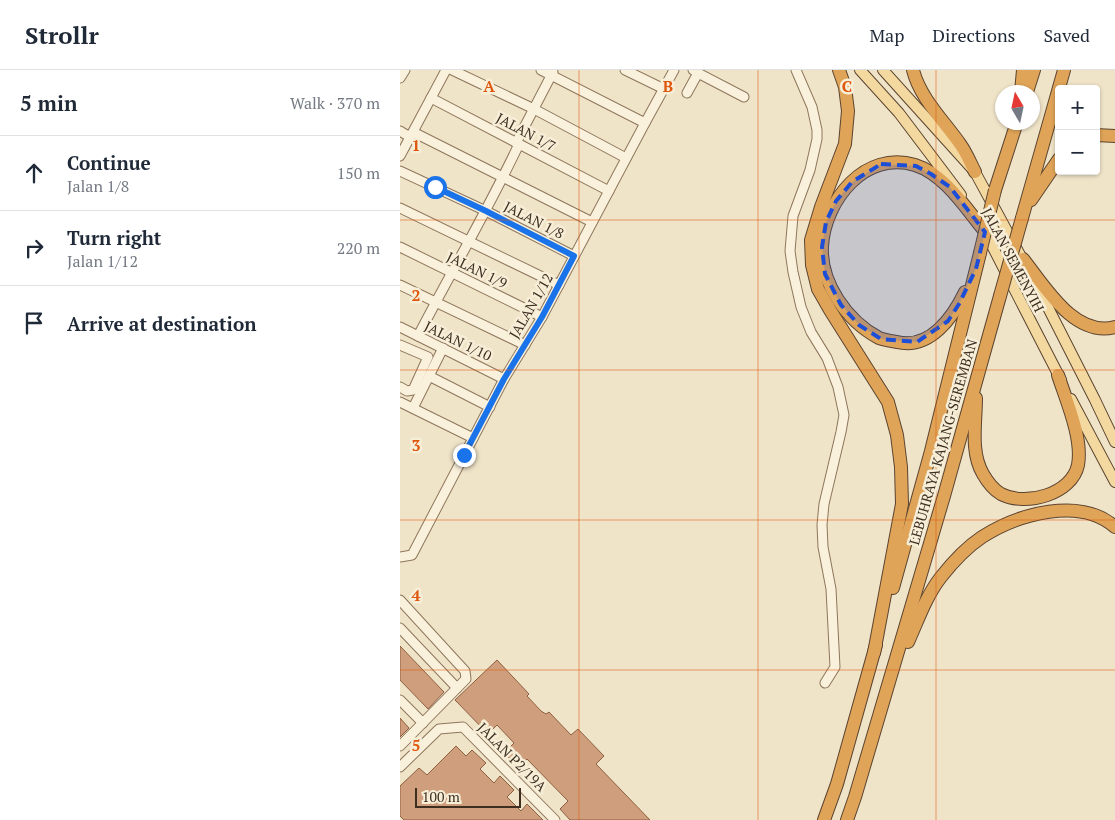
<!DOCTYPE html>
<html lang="en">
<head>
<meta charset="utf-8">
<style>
  body { margin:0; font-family:"PT Serif",serif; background:#f6f6f7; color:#1f2937 }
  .controls { position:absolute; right:15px; top:15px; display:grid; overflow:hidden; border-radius:5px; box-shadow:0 1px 4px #0004 }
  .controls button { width:45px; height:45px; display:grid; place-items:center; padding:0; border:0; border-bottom:1px solid #e0e1e3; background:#fff; color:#1f2937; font:25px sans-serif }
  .compass { position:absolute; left:595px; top:15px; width:45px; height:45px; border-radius:50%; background:#fff; box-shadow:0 1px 4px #0004; rotate:351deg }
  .scale { position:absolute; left:15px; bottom:12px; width:106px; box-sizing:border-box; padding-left:5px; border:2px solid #3d2e20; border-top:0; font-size:14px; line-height:18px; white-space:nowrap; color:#3d2e20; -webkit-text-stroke:4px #f7eed8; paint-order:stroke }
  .stop { position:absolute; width:15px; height:15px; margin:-11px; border:4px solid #1a73e8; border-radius:50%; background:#fff }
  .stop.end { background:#1a73e8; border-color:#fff; box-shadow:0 1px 5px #0008 }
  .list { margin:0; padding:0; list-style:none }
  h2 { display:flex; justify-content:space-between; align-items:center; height:65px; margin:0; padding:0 20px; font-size:21px }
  h2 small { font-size:16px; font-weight:400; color:#747a83 }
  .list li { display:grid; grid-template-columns:32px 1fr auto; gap:15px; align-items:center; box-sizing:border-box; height:75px; padding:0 20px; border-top:1px solid #e0e1e3 }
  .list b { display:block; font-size:19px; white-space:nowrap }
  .list p { margin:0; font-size:16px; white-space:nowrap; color:#747a83 }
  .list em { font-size:16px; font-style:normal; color:#747a83 }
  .icon { flex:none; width:28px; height:28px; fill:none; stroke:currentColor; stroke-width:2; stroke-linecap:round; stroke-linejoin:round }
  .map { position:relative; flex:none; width:715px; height:750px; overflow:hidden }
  header { display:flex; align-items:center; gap:30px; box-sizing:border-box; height:70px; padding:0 25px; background:#fff; border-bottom:1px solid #e0e1e3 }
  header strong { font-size:24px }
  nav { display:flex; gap:28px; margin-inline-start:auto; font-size:18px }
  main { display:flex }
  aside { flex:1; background:#fff }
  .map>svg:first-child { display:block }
</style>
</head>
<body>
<header>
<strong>Strollr</strong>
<nav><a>Map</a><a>Directions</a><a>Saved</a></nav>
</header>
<main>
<aside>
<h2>5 min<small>Walk · 370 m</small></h2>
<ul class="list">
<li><svg class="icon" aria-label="ahead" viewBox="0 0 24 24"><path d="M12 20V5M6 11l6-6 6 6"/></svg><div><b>Continue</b><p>Jalan 1/8</p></div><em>150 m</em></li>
<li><svg class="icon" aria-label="right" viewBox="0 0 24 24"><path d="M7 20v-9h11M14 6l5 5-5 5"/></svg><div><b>Turn right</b><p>Jalan 1/12</p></div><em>220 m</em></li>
<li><svg class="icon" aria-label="arrive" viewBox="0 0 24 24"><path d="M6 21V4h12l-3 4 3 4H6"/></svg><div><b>Arrive at destination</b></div></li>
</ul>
</aside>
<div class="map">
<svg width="715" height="750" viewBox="0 0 715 750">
  <rect width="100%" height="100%" fill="#f0e4c8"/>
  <g fill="#cf9f7d" stroke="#8d5f41">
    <polygon points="0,576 44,622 28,639 0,610"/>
    <polygon points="97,590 129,624 127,626 141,641 146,644 149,642 171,665 178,659 204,686 196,694 250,750 170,750 160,739 168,731 127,689 119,698 104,683 114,673 97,655 88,664 55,630"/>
    <polygon points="0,648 9,658 0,667"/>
    <polygon points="56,676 66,686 72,680 86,693 80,699 94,713 100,706 114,720 107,727 121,741 127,734 143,750 4,750 0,746 0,716 19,698 27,705"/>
  </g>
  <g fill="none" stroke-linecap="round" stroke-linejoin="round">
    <defs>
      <g id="minor">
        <polyline points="52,0 134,39 226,88"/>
        <polyline points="141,0 245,53"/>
        <polyline points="225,0 264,19"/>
        <polyline points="396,0 412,37 417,60 417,69 410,100 393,146 390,181 393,202 401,237 411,262 427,288 438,317 444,345 441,362 424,434 422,455 423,477 431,519 435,597 425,613"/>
        <polyline points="298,3 344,27"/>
        <polyline points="0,8 5,0"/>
        <polyline points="287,23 298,3 293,0"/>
        <polyline points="31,28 209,121"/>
        <polyline points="0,61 10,67"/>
        <polyline points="13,62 192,152"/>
        <polyline points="116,73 153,2"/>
        <polyline points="0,86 46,0"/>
        <polyline points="0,101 86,141 174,186"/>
        <polyline points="0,138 159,215"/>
        <polyline points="0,177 142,247"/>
        <polyline points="0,215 125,275"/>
        <polyline points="0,257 104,309"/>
        <path d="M18,266C51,202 88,140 119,74"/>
        <polyline points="0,275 28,287 13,320 7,321 0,317"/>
        <polyline points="29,306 90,337"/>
        <polyline points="0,332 73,368"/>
        <polyline points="13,338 43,278"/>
        <polyline points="0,487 12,485 104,309 142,247 245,53 274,0"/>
        <polyline points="0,530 65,601 66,609 0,676"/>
        <polyline points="0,558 57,618"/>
        <polyline points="0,630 23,653"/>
        <polyline points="0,697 39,659 63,657 155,750"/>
      </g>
      <g id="major">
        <polyline points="460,0 499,43 561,125"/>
        <polyline points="483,0 575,102 626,196"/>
        <polyline points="584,160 661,310"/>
        <polyline points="633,208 695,330 715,372"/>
        <polyline points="671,329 715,412"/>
      </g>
      <g id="highway">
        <polyline points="439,0 445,17 448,41 445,74 421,137 411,170 412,195 418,219 430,240 488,332 497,365 501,397 502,434 474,583"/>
        <path d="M513,0C520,28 544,51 560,74C566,82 570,92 575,102"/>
        <polyline points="621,22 623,0"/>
        <polyline points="627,22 634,0"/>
        <polyline points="696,65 715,66"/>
        <polyline points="595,120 617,52"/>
        <polyline points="631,130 659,89"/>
        <polyline points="622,148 664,0"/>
        <path d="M623,189C644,215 674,268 715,257"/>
        <path d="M565,222C553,247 530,280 497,272C491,271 484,270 479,268C447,251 420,213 422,176C425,130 465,80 515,95C544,104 565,137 583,159"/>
        <path d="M576,328C576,353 570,382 583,404C587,411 594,420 601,424C626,437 672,424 678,395C683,368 666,330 658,305"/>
        <polyline points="493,518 531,381 580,183"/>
        <path d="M508,572C518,550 526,526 541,507C552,493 567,477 582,467C618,444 680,426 715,457"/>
        <polyline points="424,750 437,714 476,575"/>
        <polyline points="447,750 455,727 544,426 600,226"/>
      </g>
    </defs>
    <use href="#minor" stroke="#8d765c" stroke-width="11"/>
    <use href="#major" stroke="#5b4430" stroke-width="12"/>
    <use href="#highway" stroke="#5b4430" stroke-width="14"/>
    <use href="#minor" stroke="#faf1dc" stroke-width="9"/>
    <use href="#major" stroke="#f3d9a0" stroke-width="10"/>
    <use href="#highway" stroke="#e0a458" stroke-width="12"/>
    <defs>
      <g id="highway-bridge">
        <polyline points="580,183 595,120"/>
        <polyline points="600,226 622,148"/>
      </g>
    </defs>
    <use href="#highway-bridge" stroke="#5b4430" stroke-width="14" stroke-linecap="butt"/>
    <use href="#highway-bridge" stroke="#e0a458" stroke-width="12"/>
  </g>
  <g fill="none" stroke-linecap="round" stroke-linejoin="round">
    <polyline stroke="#1a73e8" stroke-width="6" points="35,117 86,141 174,186 142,247 104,309 64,385"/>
  </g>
  <path fill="#1d4ed8" fill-opacity="0.2" stroke="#1d4ed8" stroke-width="4" stroke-dasharray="10 6" stroke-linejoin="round" d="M481,94L516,96L531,104L550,117L585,162L576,199L559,234L548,251L517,272L481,269L459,255L441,235L425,204L422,177L426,152L436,131L452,112Z"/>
  <path fill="none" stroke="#df570d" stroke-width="1" stroke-opacity="0.55" d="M179,0V750M358,0V750M536,0V750M0,150H715M0,300H715M0,450H715M0,600H715"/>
  <g text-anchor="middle" stroke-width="5" stroke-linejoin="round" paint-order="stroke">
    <g font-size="14" fill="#3d2e20" stroke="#f7eed8">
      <text transform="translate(126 62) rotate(28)" y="5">JALAN 1/7</text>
      <text transform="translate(134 150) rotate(27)" y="5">JALAN 1/8</text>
      <text transform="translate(613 190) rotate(62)" y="5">JALAN SEMENYIH</text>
      <text transform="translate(77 200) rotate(26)" y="5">JALAN 1/9</text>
      <text transform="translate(131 236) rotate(-60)" y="5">JALAN 1/12</text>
      <text transform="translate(58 271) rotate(26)" y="5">JALAN 1/10</text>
      <text transform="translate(543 372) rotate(-74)" y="5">LEBUHRAYA KAJANG-SEREMBAN</text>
      <text transform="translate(112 687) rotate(45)" y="5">JALAN P2/19A</text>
    </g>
  </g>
  <g font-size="16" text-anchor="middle" font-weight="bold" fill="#df570d" stroke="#f7eed8" stroke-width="5" stroke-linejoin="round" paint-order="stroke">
    <text x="89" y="22">A</text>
    <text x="268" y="22">B</text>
    <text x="447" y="22">C</text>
    <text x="16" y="81">1</text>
    <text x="16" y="231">2</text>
    <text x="16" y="381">3</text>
    <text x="16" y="531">4</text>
    <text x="16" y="681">5</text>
  </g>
</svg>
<div class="controls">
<button>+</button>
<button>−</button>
</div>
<svg class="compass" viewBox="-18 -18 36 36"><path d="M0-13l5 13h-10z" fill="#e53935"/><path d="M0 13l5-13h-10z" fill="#747a83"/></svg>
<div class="scale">100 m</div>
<div class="stop" style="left:35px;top:117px"></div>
<div class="stop end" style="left:64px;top:385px"></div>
</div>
</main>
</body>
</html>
